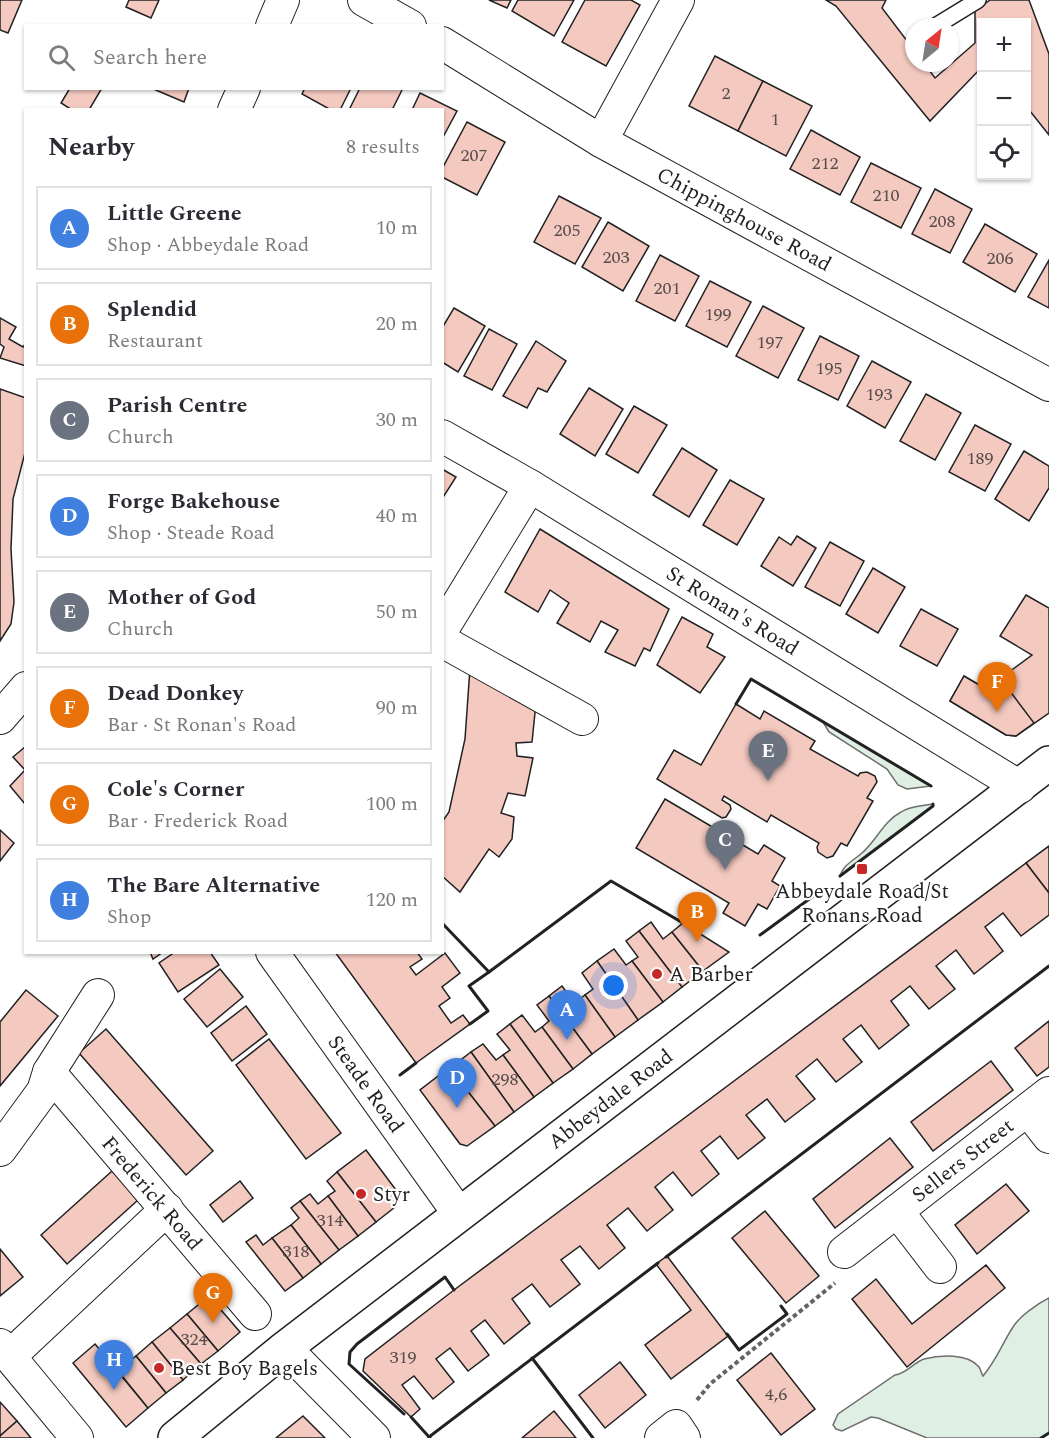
<!DOCTYPE html>
<html lang="en">
<head>
<meta charset="utf-8">
<style>
  body { margin:0; font-family:Spectral,serif; background:#f7f7f7; color:#2b2b33 }
  .controls { position:absolute; right:18px; top:18px; display:grid; overflow:hidden; border-radius:0px; box-shadow:0 2px 4px #0004 }
  .controls button { width:54px; height:54px; display:grid; place-items:center; padding:0; border:0; border-bottom:2px solid #e1e1e2; background:#fff; color:#2b2b33; font:30px sans-serif }
  .compass { position:absolute; left:905px; top:18px; width:54px; height:54px; border-radius:50%; background:#fff; box-shadow:0 2px 4px #0004; rotate:30deg }
  .you { position:absolute; left:614px; top:986px; width:21px; height:21px; margin:-15px; border:4px solid #fff; border-radius:50%; background:#1a73e8; box-shadow:0 0 0 9px #1a73e833 }
  .badge { display:grid; place-items:center; width:39px; height:39px; border-radius:50%; background:#2563eb; color:#fff; font-size:20px; font-weight:700 }
  .pin { position:absolute; translate:-50% -50px; filter:drop-shadow(0 2px 3px #0008) }
  .pin::after { content:''; position:absolute; top:32px; width:21px; height:18px; background:inherit; clip-path:polygon(0 0,100% 0,50% 100%) }
  .list { margin:0; padding:0; list-style:none }
  h2 { display:flex; justify-content:space-between; align-items:center; height:78px; margin:0; padding:0 24px; font-size:26px }
  h2 small { font-size:20px; font-weight:400; color:#7c7c81 }
  .list li { display:grid; grid-template-columns:39px 1fr auto; gap:18px; align-items:center; box-sizing:border-box; height:84px; margin:0 12px 12px; padding:0 12px; border:2px solid #e1e1e2; border-radius:0px }
  .list b { display:block; font-size:22px; white-space:nowrap }
  .list p { margin:0; font-size:20px; white-space:nowrap; color:#7c7c81 }
  .list em { font-size:20px; font-style:normal; color:#7c7c81 }
  .icon { flex:none; width:33px; height:33px; fill:none; stroke:currentColor; stroke-width:2; stroke-linecap:round; stroke-linejoin:round }
  .map { position:relative; flex:none; width:1049px; height:1438px; overflow:hidden }
  .search { position:absolute; background:#fff; box-shadow:0 2px 4px #0004; left:24px; top:24px; width:420px; height:66px; display:flex; align-items:center; gap:15px; box-sizing:border-box; padding:0 21px; border-radius:0px; color:#7c7c81; font-size:22px }
  .panel { position:absolute; background:#fff; box-shadow:0 2px 4px #0004; left:24px; top:108px; width:420px; height:846px; border-radius:0px }
  .map>svg:first-child { display:block }
</style>
</head>
<body>
<div class="map">
<svg width="1049" height="1438" viewBox="0 0 1049 1438">
  <rect width="100%" height="100%" fill="#fff"/>
  <g fill="#e0efe3" stroke="#6f6f6f" stroke-width="1.5">
    <polygon points="823,722 930,785 931,786 907,789 898,785 887,769 829,732"/>
    <path d="M933,804V806L840,876C843,865 853,861 862,853C876,841 884,821 901,812C910,806 922,806 933,804Z"/>
    <path d="M1049,1298V1433L1041,1438H927L878,1418L871,1417L842,1431L836,1429L833,1425L838,1414L895,1375C907,1373 913,1363 924,1359C940,1355 968,1353 979,1367C981,1370 981,1373 983,1376C996,1361 1002,1344 1013,1327C1020,1316 1037,1304 1049,1298Z"/>
  </g>
  <g fill="#f3c9c0" stroke="#222" stroke-width="1.5">
    <polygon points="0,0 22,0 8,33 0,30"/>
    <polygon points="129,0 159,0 151,18 126,7"/>
    <polygon points="489,0 511,0 507,8"/>
    <polygon points="518,0 574,0 554,36 512,11"/>
    <polygon points="585,0 631,0 640,5 606,66 562,42"/>
    <polygon points="826,0 886,0 882,8 914,50 914,63 924,63 935,78 975,43 975,11 990,0 1029,0 1049,54 1049,135 1026,106 1026,22 982,22 982,67 930,121 836,6"/>
    <polygon points="715,56 763,81 738,131 689,106"/>
    <polygon points="763,81 812,106 786,156 738,131"/>
    <polygon points="70,88 102,88 89,110 72,110 61,103"/>
    <polygon points="151,88 189,88 184,102"/>
    <polygon points="305,88 351,88 340,110 331,110 302,94"/>
    <polygon points="360,88 403,88 392,110 349,110"/>
    <polygon points="420,93 457,111 442,139 442,110 412,110"/>
    <polygon points="467,122 505,142 477,195 442,177 442,169"/>
    <polygon points="811,130 860,157 840,195 790,169"/>
    <polygon points="871,163 921,188 901,228 851,202"/>
    <polygon points="935,189 972,209 950,253 912,234"/>
    <polygon points="559,196 601,218 575,264 534,242"/>
    <polygon points="608,222 649,246 623,291 582,267"/>
    <polygon points="985,224 1037,254 1015,292 963,262"/>
    <polygon points="660,255 699,276 675,321 636,301"/>
    <polygon points="1049,260 1049,308 1028,297"/>
    <polygon points="710,281 751,302 727,347 686,326"/>
    <polygon points="763,306 804,328 778,378 736,356"/>
    <polygon points="454,308 485,326 458,372 442,362 442,328"/>
    <polygon points="0,318 16,327 9,339 23,347 26,343 26,366 0,358 4,347 0,344"/>
    <polygon points="489,329 517,344 492,390 464,376"/>
    <polygon points="820,336 859,356 838,400 798,380"/>
    <polygon points="536,341 566,361 547,392 538,388 527,408 503,396"/>
    <polygon points="872,361 911,382 885,428 847,406"/>
    <polygon points="589,388 623,409 595,456 560,434"/>
    <polygon points="0,389 26,398 26,449 13,499 11,549 14,602 11,624 0,641"/>
    <polygon points="926,394 961,413 935,460 900,441"/>
    <polygon points="634,406 667,425 638,473 606,454"/>
    <polygon points="975,425 1011,444 985,491 949,472"/>
    <polygon points="682,448 717,470 689,517 653,495"/>
    <polygon points="1024,451 1049,466 1049,488 1029,521 995,499"/>
    <polygon points="442,469 456,477 442,499"/>
    <polygon points="730,480 764,499 737,545 703,525"/>
    <polygon points="540,529 669,609 650,651 644,648 635,666 605,652 618,630 601,621 590,642 557,623 569,603 550,590 538,612 505,592"/>
    <polygon points="797,536 816,548 793,586 761,566 779,537 791,545"/>
    <polygon points="830,542 864,561 840,606 805,587"/>
    <polygon points="873,568 905,587 878,633 846,614"/>
    <polygon points="1026,595 1049,608 1049,713 1016,736 1006,735 950,701 964,676 986,689 1032,655 1000,636"/>
    <polygon points="921,609 958,629 937,666 900,646"/>
    <polygon points="682,617 713,634 707,647 725,657 700,693 657,665"/>
    <polygon points="470,668 536,703 532,742 516,743 517,756 533,758 525,796 508,793 501,813 514,817 512,839 499,857 489,849 460,892 442,876 442,822 449,812 465,739"/>
    <polygon points="964,676 986,689 1000,678 1034,723 1016,736 1006,735 950,701"/>
    <polygon points="736,704 760,719 764,711 815,741 810,749 858,776 860,773 867,772 875,776 877,782 867,798 873,801 847,846 841,843 833,856 827,858 818,852 817,847 819,843 771,815 767,822 724,796 722,800 730,805 731,809 726,817 722,818 657,779 674,750 701,765"/>
    <polygon points="26,746 26,804 25,804 10,786 25,770 13,757"/>
    <polygon points="665,799 758,854 764,845 785,858 772,881 780,886 767,909 758,904 745,926 723,913 729,903 636,848"/>
    <polygon points="0,830 14,843 0,861"/>
    <polygon points="1049,846 1049,893 1026,863"/>
    <polygon points="1026,863 1049,893 1049,915 1021,936 1003,913 985,927 1003,951 974,974 956,950 936,966 955,989 929,1009 910,986 891,1001 909,1025 879,1049 861,1025 843,1039 862,1062 836,1082 817,1059 796,1076 815,1099 785,1122 767,1099 746,1115 765,1138 738,1159 720,1136 701,1151 719,1174 692,1196 673,1172 655,1187 673,1210 647,1231 628,1208 607,1225 625,1248 599,1269 580,1246 561,1260 580,1284 550,1307 532,1284 512,1299 530,1323 504,1344 485,1320 471,1331 489,1355 468,1371 450,1348 436,1359 454,1382 433,1399 414,1376 402,1385 420,1409 411,1417 363,1371 365,1359 454,1290"/>
    <polygon points="651,922 663,939 672,932 703,971 682,987 639,931"/>
    <polygon points="683,923 729,952 703,971 672,932"/>
    <polygon points="639,931 682,987 663,1002 632,961 638,957 626,941"/>
    <polygon points="614,949 626,965 632,961 663,1002 638,1020 597,961"/>
    <polygon points="150,952 163,952 153,959"/>
    <polygon points="175,952 210,952 219,965 178,992 159,963"/>
    <polygon points="335,952 417,952 422,959 410,967 416,975 445,953 460,973 442,987 450,998 439,1006 451,1023 463,1015 470,1024 416,1063"/>
    <polygon points="597,961 638,1020 615,1037 585,995 593,989 582,973"/>
    <polygon points="220,969 243,997 207,1027 184,999"/>
    <polygon points="562,986 574,1003 585,995 615,1037 592,1054 549,996"/>
    <polygon points="26,990 58,1016 0,1086 0,1022"/>
    <polygon points="549,996 592,1054 573,1069 542,1027 549,1021 537,1005"/>
    <polygon points="246,1006 267,1034 232,1061 211,1033"/>
    <polygon points="522,1015 535,1032 542,1027 573,1069 553,1083 510,1024"/>
    <polygon points="1049,1021 1049,1067 1037,1076 1015,1048"/>
    <polygon points="510,1024 553,1083 534,1097 503,1055 510,1050 497,1034"/>
    <polygon points="106,1029 213,1151 186,1175 79,1053"/>
    <polygon points="269,1039 341,1133 306,1159 236,1065"/>
    <polygon points="483,1044 496,1060 503,1055 534,1097 514,1112 471,1052"/>
    <polygon points="471,1052 514,1112 495,1126 462,1084 470,1079 458,1062"/>
    <polygon points="991,1061 1013,1090 933,1151 911,1122"/>
    <polygon points="442,1073 455,1090 462,1084 495,1126 467,1146 460,1144 420,1090"/>
    <polygon points="890,1138 913,1167 835,1228 813,1199"/>
    <polygon points="366,1150 399,1194 395,1207 376,1222 337,1172"/>
    <polygon points="112,1171 138,1200 67,1264 41,1235"/>
    <polygon points="337,1172 376,1222 358,1236 328,1196 335,1191 327,1181"/>
    <polygon points="240,1181 253,1198 223,1222 210,1205"/>
    <polygon points="1006,1184 1029,1211 977,1254 955,1225"/>
    <polygon points="310,1194 318,1204 328,1196 358,1236 339,1250 300,1201"/>
    <polygon points="300,1201 339,1250 321,1264 291,1225 299,1218 291,1208"/>
    <polygon points="765,1211 819,1276 786,1303 732,1238"/>
    <polygon points="291,1225 321,1264 303,1278 272,1238"/>
    <polygon points="256,1235 263,1245 272,1238 303,1278 285,1291 246,1242"/>
    <polygon points="0,1249 23,1277 0,1296"/>
    <polygon points="667,1256 728,1336 671,1379 645,1345 691,1310 656,1264"/>
    <polygon points="986,1265 1005,1288 907,1367 852,1299 876,1279 912,1324"/>
    <polygon points="209,1296 240,1332 218,1351 187,1314"/>
    <polygon points="187,1314 218,1351 201,1364 170,1328"/>
    <polygon points="170,1328 201,1364 183,1380 152,1342"/>
    <polygon points="152,1342 183,1380 166,1393 136,1356"/>
    <polygon points="95,1344 148,1408 126,1427 73,1363"/>
    <polygon points="771,1353 815,1409 781,1435 737,1380"/>
    <polygon points="136,1356 166,1393 148,1408 118,1371"/>
    <polygon points="620,1362 646,1395 605,1428 579,1395"/>
    <polygon points="0,1402 17,1421 0,1436"/>
    <polygon points="554,1411 576,1438 522,1438"/>
    <polygon points="303,1416 325,1438 276,1438"/>
    <polygon points="17,1421 31,1438 0,1438 0,1436"/>
  </g>
  <g fill="none" stroke-linecap="round" stroke-linejoin="round">
    <defs>
      <polyline id="lane" points="934,27 978,0"/>
      <g id="street">
        <polyline points="364,0 410,26"/>
        <polyline points="272,26 283,0"/>
        <path id="s1" d="M442,43L601,141L1049,385"/>
        <polyline points="234,110 244,88"/>
        <polyline points="601,141 678,0"/>
        <path id="s2" d="M442,436L530,486L1020,787"/>
        <polyline points="442,630 530,486"/>
        <polyline points="442,641 582,719"/>
        <polyline points="0,718 26,688"/>
        <path id="s3" d="M272,952L459,1214"/>
        <path id="s4" d="M49,1072L255,1314"/>
        <polyline points="1028,1110 1049,1137"/>
        <polyline points="0,1150 43,1091 49,1072 98,995"/>
        <polyline points="897,1211 940,1267"/>
        <path id="s5" d="M844,1252L1049,1093"/>
        <polyline points="0,1345 77,1438"/>
        <polyline points="285,1348 374,1438"/>
        <polyline points="10,1356 167,1209"/>
        <polyline points="661,1438 676,1426 684,1438"/>
      </g>
      <g id="primary">
        <path id="s6" d="M175,1438L285,1348L1049,763"/>
      </g>
    </defs>
    <use href="#lane" stroke="#222" stroke-width="18"/>
    <use href="#street" stroke="#222" stroke-width="34"/>
    <use href="#primary" stroke="#222" stroke-width="36"/>
    <polyline stroke="#646464" stroke-width="4" stroke-dasharray="4.5 3" stroke-linecap="butt" points="697,1400 710,1384 835,1283"/>
    <use href="#lane" stroke="#fff" stroke-width="15"/>
    <use href="#street" stroke="#fff" stroke-width="32"/>
    <use href="#primary" stroke="#fff" stroke-width="33"/>
    <g stroke="#222" stroke-width="3">
      <polyline points="736,704 751,679 931,786"/>
      <polyline points="840,876 933,806 933,804"/>
      <polyline points="442,923 489,972 469,986 488,1011 470,1024"/>
      <polyline points="760,935 823,889"/>
      <polyline points="489,972 611,881 683,923"/>
      <polyline points="400,1075 416,1063"/>
      <polyline points="666,1257 1049,966"/>
      <polyline points="727,1334 739,1350 787,1314 781,1306"/>
      <polyline points="532,1358 593,1438"/>
      <polyline points="404,1414 349,1364 350,1352 357,1344 445,1277 454,1290"/>
      <polyline points="411,1417 430,1438"/>
      <polyline points="429,1437 658,1263"/>
      <polyline points="1041,1438 1049,1433"/>
    </g>
  </g>
  <g fill="#c62828" stroke="#fff" stroke-width="2">
    <rect x="856" y="863" width="12" height="12" rx="3"/>
    <circle cx="657" cy="974" r="6"/>
    <circle cx="361" cy="1194" r="6"/>
    <circle cx="159" cy="1368" r="6"/>
  </g>
  <g text-anchor="middle" stroke-width="4.5" stroke-linejoin="round" paint-order="stroke">
    <g font-size="18" fill="#564c4a">
      <text x="726" y="99">2</text>
      <text x="775" y="125">1</text>
      <text x="474" y="161">207</text>
      <text x="825" y="169">212</text>
      <text x="886" y="201">210</text>
      <text x="942" y="227">208</text>
      <text x="567" y="236">205</text>
      <text x="616" y="263">203</text>
      <text x="1000" y="264">206</text>
      <text x="667" y="294">201</text>
      <text x="718" y="320">199</text>
      <text x="770" y="348">197</text>
      <text x="829" y="374">195</text>
      <text x="879" y="400">193</text>
      <text x="980" y="464">189</text>
      <text x="505" y="1085">298</text>
      <text x="330" y="1226">314</text>
      <text x="296" y="1257">318</text>
      <text x="194" y="1345">324</text>
      <text x="403" y="1363">319</text>
      <text x="776" y="1400">4,6</text>
    </g>
    <g font-size="21" fill="#222" stroke="#fff">
      <text dy="7" stroke="none"><textPath href="#s1" startOffset="350">Chippinghouse Road</textPath></text>
      <text dy="7" stroke="none"><textPath href="#s2" startOffset="339">St Ronan's Road</textPath></text>
      <text dy="7" stroke="none"><textPath href="#s3" startOffset="162">Steade Road</textPath></text>
      <text dy="7" stroke="none"><textPath href="#s6" startOffset="552">Abbeydale Road</textPath></text>
      <text dy="7" stroke="none"><textPath href="#s5" startOffset="150">Sellers Street</textPath></text>
      <text dy="7" stroke="none"><textPath href="#s4" startOffset="159">Frederick Road</textPath></text>
    </g>
    <g font-size="21" fill="#222" stroke="#fff" text-anchor="start">
      <text x="862" y="898" text-anchor="middle">Abbeydale Road/St<tspan x="862" dy="24">Ronans Road</tspan></text>
      <text x="669" y="981">A Barber</text>
      <text x="373" y="1201">Styr</text>
      <text x="171" y="1375">Best Boy Bagels</text>
    </g>
  </g>
</svg>
<div class="controls">
<button>+</button>
<button>−</button>
<button><svg class="icon" aria-label="locate" viewBox="0 0 24 24"><circle cx="12" cy="12" r="6"/><path d="M12 2v4M12 18v4M2 12h4M18 12h4"/></svg></button>
</div>
<svg class="compass" viewBox="-18 -18 36 36"><path d="M0-13l5 13h-10z" fill="#e53935"/><path d="M0 13l5-13h-10z" fill="#7c7c81"/></svg>
<div class="you"></div>
<div class="pin badge" style="left:567px;top:1040px;background:#3f7fe0">A</div>
<div class="pin badge" style="left:697px;top:942px;background:#e8710a">B</div>
<div class="pin badge" style="left:725px;top:870px;background:#6b7280">C</div>
<div class="pin badge" style="left:457px;top:1108px;background:#3f7fe0">D</div>
<div class="pin badge" style="left:768px;top:781px;background:#6b7280">E</div>
<div class="pin badge" style="left:997px;top:712px;background:#e8710a">F</div>
<div class="pin badge" style="left:213px;top:1323px;background:#e8710a">G</div>
<div class="pin badge" style="left:114px;top:1390px;background:#3f7fe0">H</div>
<div class="search"><svg class="icon" aria-label="search" viewBox="0 0 24 24"><circle cx="10" cy="10" r="6"/><path d="M15 15l6 6"/></svg>Search here</div>
<section class="panel">
<h2>Nearby<small>8 results</small></h2>
<ul class="list">
<li><span class="badge" style="background:#3f7fe0">A</span><div><b>Little Greene</b><p>Shop · Abbeydale Road</p></div><em>10 m</em></li>
<li><span class="badge" style="background:#e8710a">B</span><div><b>Splendid</b><p>Restaurant</p></div><em>20 m</em></li>
<li><span class="badge" style="background:#6b7280">C</span><div><b>Parish Centre</b><p>Church</p></div><em>30 m</em></li>
<li><span class="badge" style="background:#3f7fe0">D</span><div><b>Forge Bakehouse</b><p>Shop · Steade Road</p></div><em>40 m</em></li>
<li><span class="badge" style="background:#6b7280">E</span><div><b>Mother of God</b><p>Church</p></div><em>50 m</em></li>
<li><span class="badge" style="background:#e8710a">F</span><div><b>Dead Donkey</b><p>Bar · St Ronan's Road</p></div><em>90 m</em></li>
<li><span class="badge" style="background:#e8710a">G</span><div><b>Cole's Corner</b><p>Bar · Frederick Road</p></div><em>100 m</em></li>
<li><span class="badge" style="background:#3f7fe0">H</span><div><b>The Bare Alternative</b><p>Shop</p></div><em>120 m</em></li>
</ul>
</section>
</div>
</body>
</html>
